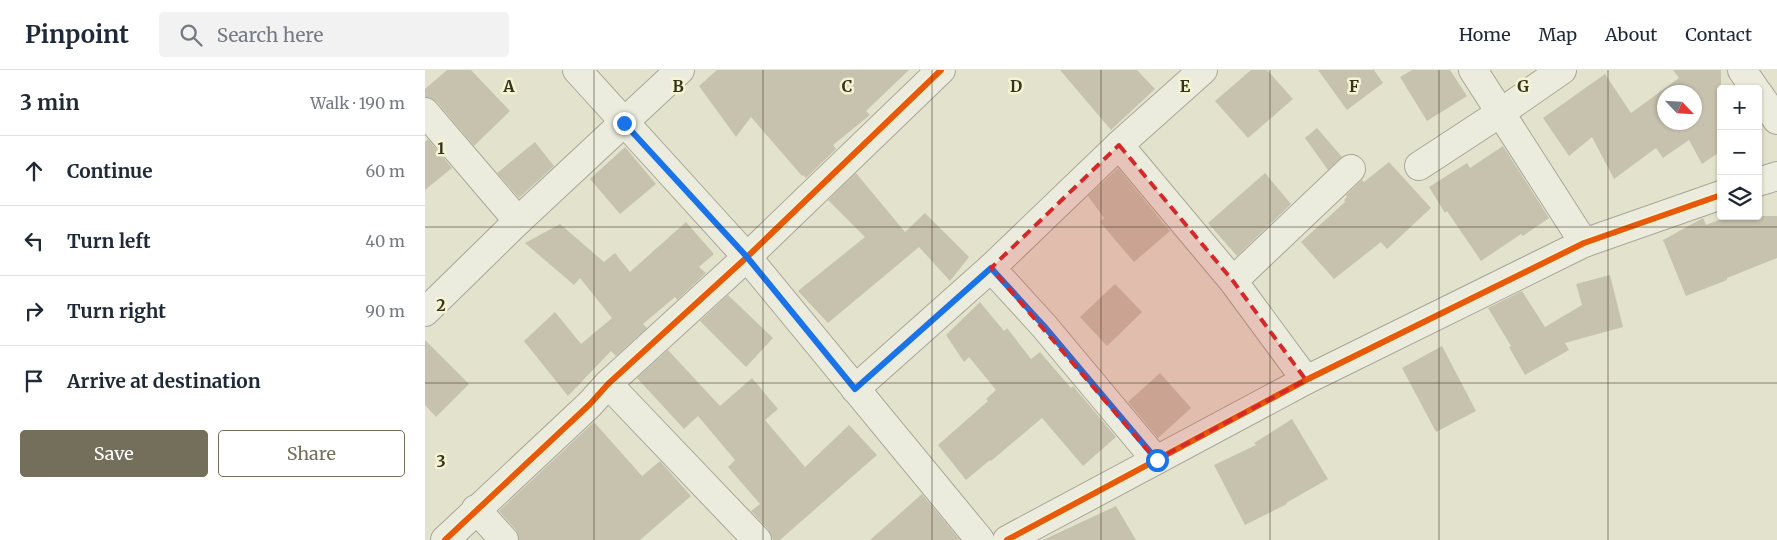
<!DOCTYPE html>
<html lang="en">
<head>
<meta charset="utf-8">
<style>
  body { margin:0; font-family:Merriweather,serif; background:#f2f2f3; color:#1f2937 }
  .controls { position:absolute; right:15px; top:15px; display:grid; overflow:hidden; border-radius:5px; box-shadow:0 1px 4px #0004 }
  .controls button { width:45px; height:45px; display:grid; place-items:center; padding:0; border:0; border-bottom:1px solid #e0e1e3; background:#fff; color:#1f2937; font:25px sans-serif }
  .compass { position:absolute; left:1232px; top:15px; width:45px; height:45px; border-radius:50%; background:#fff; box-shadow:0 1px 4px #0004; rotate:115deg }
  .stop { position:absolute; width:15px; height:15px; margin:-11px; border:4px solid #1a73e8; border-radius:50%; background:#fff }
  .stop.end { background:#1a73e8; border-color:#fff; box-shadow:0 1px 5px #0008 }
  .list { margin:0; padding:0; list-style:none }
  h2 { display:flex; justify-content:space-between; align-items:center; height:65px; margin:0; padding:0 20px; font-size:21px }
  h2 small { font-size:16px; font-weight:400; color:#747a83 }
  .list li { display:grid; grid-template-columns:32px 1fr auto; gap:15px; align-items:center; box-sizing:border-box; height:70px; padding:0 20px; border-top:1px solid #e0e1e3 }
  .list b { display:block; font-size:19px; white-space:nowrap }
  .list em { font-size:16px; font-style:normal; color:#747a83 }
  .actions { display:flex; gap:10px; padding:15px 20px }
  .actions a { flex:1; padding:11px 0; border:1px solid #736f5b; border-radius:5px; text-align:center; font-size:18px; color:#736f5b }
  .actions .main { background:#736f5b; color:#fff }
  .icon { flex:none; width:28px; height:28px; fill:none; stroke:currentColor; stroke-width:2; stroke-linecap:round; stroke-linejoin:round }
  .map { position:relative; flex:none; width:1352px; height:470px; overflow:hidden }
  header { display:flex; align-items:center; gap:30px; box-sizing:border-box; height:70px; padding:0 25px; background:#fff; border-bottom:1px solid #e0e1e3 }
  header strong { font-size:24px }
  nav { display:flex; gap:28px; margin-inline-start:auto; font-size:18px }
  .search { width:350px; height:45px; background:#f2f2f3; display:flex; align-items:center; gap:12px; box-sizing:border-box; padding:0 18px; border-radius:5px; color:#747a83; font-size:19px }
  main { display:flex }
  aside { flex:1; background:#fff }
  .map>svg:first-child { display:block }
</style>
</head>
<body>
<header>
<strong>Pinpoint</strong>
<div class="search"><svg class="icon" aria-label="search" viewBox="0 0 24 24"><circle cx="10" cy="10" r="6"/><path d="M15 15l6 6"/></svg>Search here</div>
<nav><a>Home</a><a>Map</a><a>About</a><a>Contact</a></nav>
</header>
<main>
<aside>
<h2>3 min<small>Walk · 190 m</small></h2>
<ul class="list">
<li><svg class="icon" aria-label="ahead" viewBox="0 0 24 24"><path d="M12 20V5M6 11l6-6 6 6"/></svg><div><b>Continue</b></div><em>60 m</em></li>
<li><svg class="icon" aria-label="left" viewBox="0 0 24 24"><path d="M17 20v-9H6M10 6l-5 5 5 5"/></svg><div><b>Turn left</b></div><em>40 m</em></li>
<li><svg class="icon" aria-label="right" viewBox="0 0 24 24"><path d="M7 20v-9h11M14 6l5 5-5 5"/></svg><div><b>Turn right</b></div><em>90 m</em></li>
<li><svg class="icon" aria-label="arrive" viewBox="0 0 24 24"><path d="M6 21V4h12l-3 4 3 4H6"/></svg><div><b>Arrive at destination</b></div></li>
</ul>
<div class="actions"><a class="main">Save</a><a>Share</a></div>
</aside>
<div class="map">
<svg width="1352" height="470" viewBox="0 0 1352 470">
  <rect width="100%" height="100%" fill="#e3e3cd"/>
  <g fill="#c7c2ae" fill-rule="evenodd">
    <polygon points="22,0 46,0 85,41 49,76 12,32 6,28 0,27 0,19"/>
    <polygon points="292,0 484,0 441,41 445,45 408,75 411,79 381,108 378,105 377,106 326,47 311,67 274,16"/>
    <polygon points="635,0 712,0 730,19 686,60"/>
    <polygon points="826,0 842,0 868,29 823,68 790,31"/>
    <polygon points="893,0 949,0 958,13 922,40"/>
    <polygon points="987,0 1025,0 1042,26 1002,51 975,7"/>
    <path d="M1248,0H1296V81L1277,94L1264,70L1238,88L1231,78L1189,109L1167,67L1144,86L1118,48L1180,4L1206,43L1254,8ZM1240,22H1270V52H1240Z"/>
    <polygon points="892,58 917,87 903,100 880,68"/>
    <polygon points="3,69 27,98 0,120 0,72"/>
    <polygon points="110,72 129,96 94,128 72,103"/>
    <polygon points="1078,76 1124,148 1098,166 1096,164 1056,191 1022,141 1020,143 1004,117 1042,93 1045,98"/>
    <polygon points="200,77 231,114 195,144 165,109"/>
    <polygon points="964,92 1006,138 962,179 956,172 909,209 876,172 920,132 919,130 922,127 921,125 937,110 939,112"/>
    <polygon points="693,98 745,161 709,192 675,152 679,148 663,126"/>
    <polygon points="431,103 480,162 500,143 544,187 525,211 494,177 403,253 373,221 440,167 403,130"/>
    <polygon points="840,103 866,134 812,186 783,153"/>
    <polygon points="1304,146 1352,146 1352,188 1302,208 1302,210 1261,226 1238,170 1278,148 1281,155"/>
    <polygon points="261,152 289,184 274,197 281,203 252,230 250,227 218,254 222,258 191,286 186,281 143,326 99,271 130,242 156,274 187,248 155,208 149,215 100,173 135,154 179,192 190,183 205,202"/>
    <polygon points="1185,205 1198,257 1140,273 1144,280 1100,305 1084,277 1086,276 1063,238 1097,221 1120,257 1157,235 1151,214"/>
    <polygon points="690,214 717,242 682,276 655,247"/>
    <polygon points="303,225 348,268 321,297 275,251"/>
    <polygon points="555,232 579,261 582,258 606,289 615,282 646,318 648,316 691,367 658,396 617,348 566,391 565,390 541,410 513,375 563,331 561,329 571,320 544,287 539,292 521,265"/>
    <polygon points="0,270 44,314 11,347 0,335"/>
    <polygon points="1017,276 1051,341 1011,362 977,298"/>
    <polygon points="243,280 295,336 327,308 353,339 340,350 380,397 424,355 452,385 355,470 348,470 343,459 326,441 335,434 303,397 310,390 273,346 259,359 212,308"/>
    <polygon points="735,303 766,338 733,368 703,332"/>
    <polygon points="867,349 903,409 861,433 862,434 820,455 789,395 831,375 829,373"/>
    <polygon points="169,352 217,406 235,391 266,426 215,470 94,470 91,460 74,441"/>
    <polygon points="497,424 535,470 445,470"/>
    <polygon points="691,436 711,470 618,470"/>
  </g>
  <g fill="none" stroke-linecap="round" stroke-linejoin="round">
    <defs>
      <g id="minor">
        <polyline points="152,0 322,187 555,470"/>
        <polyline points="1048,0 1159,173"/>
        <polyline points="1317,0 1330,19"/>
        <polyline points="1333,23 1352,50"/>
        <polyline points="0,42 93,151"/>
        <polyline points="694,75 808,211 881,310"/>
        <polyline points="994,96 1075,43 1137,0"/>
        <polyline points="1333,112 1352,106"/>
        <polyline points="566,198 619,256 731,390"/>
        <polyline points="808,211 926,99"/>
        <polyline points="0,242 93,151 255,0"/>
        <polyline points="183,314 332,470"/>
        <polyline points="430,319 566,198 694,75 778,0"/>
        <polyline points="51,439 79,470"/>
        <polyline points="20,470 165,334 183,314 322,187 516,0"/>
        <polyline points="582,470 881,310 1159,173 1296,125"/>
      </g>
    </defs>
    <use href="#minor" stroke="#a8a696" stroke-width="30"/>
    <use href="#minor" stroke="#ececde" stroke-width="28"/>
    <defs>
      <g id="cycleway">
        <polyline points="20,470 165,334 183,314 322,187 516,0"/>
        <polyline points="582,470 881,310 1159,173 1296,125"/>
      </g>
    </defs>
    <use href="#cycleway" stroke="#f5f4d2" stroke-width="9"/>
    <use href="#cycleway" stroke="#e8590c" stroke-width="6"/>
  </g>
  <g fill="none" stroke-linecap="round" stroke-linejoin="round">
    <polyline stroke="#1a73e8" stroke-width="6" points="199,53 322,187 430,319 566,198 619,256 732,390"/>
  </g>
  <path fill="#d62828" fill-opacity="0.2" stroke="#d62828" stroke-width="4" stroke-dasharray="10 6" stroke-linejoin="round" d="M694,75L808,211L881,310L731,390L566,198Z"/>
  <path fill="none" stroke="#37311e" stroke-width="1" stroke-opacity="0.55" d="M169,0V470M338,0V470M507,0V470M676,0V470M845,0V470M1014,0V470M1183,0V470M0,157H1352M0,313H1352"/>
  <g font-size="16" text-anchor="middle" font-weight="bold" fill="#37311e" stroke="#f5f4d2" stroke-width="5" stroke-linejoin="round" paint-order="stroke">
    <text x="84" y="22">A</text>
    <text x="253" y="22">B</text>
    <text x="422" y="22">C</text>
    <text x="591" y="22">D</text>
    <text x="760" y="22">E</text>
    <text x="929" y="22">F</text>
    <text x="1098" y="22">G</text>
    <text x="16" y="84">1</text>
    <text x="16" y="241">2</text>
    <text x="16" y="397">3</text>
  </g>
</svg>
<div class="controls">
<button>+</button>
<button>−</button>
<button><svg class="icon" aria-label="layers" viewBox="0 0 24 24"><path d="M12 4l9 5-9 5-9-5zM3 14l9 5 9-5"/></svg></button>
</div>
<svg class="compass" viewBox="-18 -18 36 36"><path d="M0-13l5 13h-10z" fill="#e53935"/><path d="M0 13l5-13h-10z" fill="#747a83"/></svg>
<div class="stop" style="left:732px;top:390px"></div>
<div class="stop end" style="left:199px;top:53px"></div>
</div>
</main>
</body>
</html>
